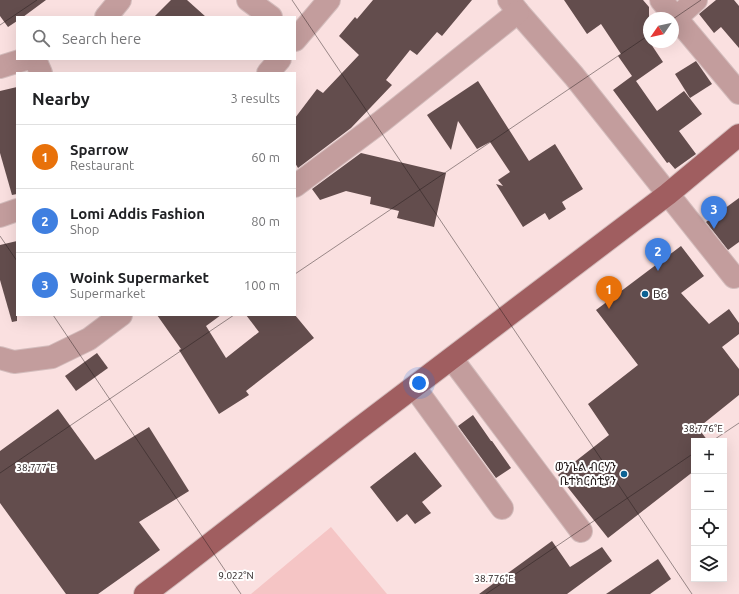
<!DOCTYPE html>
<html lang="en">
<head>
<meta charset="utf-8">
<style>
  body { margin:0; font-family:Ubuntu,"Noto Sans Ethiopic",sans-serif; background:#f6f6f6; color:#202124 }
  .controls { position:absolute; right:12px; bottom:12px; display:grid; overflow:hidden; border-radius:0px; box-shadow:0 4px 16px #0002 }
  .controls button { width:36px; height:36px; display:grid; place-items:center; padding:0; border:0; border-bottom:1px solid #e0e0e0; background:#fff; color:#202124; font:20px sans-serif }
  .compass { position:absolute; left:643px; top:12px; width:36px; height:36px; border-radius:50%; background:#fff; box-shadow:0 4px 16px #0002; rotate:236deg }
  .you { position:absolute; left:419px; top:383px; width:14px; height:14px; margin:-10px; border:3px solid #fff; border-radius:50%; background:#1a73e8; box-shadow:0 0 0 6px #1a73e833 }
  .badge { display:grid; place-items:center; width:26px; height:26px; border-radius:50%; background:#0c6293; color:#fff; font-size:13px; font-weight:700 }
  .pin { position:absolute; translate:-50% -33px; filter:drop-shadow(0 1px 2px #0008) }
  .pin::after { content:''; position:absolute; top:21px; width:14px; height:12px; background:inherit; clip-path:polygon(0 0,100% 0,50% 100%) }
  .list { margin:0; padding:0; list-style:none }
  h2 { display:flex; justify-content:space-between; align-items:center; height:52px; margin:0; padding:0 16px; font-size:17px }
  h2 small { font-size:13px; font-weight:400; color:#757577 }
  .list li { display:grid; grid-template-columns:26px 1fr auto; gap:12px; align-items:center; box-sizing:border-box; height:64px; padding:0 16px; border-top:1px solid #e0e0e0 }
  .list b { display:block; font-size:15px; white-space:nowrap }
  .list p { margin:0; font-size:13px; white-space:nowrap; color:#757577 }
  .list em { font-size:13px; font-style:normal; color:#757577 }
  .icon { flex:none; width:22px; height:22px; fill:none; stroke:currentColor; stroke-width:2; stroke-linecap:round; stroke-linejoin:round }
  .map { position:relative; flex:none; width:739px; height:594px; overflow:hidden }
  .search { position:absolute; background:#fff; box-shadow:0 4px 16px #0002; left:16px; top:16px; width:280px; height:44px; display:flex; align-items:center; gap:10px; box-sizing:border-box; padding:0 14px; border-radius:0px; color:#757577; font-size:15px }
  .panel { position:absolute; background:#fff; box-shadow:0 4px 16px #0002; left:16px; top:72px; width:280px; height:244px; border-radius:0px }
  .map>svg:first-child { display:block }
</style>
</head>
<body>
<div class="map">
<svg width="739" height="594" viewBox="0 0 739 594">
  <rect width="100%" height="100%" fill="#fae0e0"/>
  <polygon fill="#f5c5c5" points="331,527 387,594 251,594"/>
  <g fill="#634d4d">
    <polygon points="0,0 46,0 23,17 17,17 17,21 8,27 0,16"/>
    <polygon points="171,0 187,0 206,17 154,17"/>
    <polygon points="373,0 472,0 442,36 437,32 417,55 410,50 386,80 392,85 351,128 298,168 295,163 295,118 317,89 323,93 359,55 339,36 355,17 357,19"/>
    <polygon points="564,0 643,0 649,7 649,27 643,32 663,62 636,81 657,111 684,91 702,114 679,131 696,154 675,169 669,162 667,163 613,90 632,76 618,56 621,54 601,24 587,34"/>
    <polygon points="716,0 734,0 739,6 739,48 721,27 714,33 699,14"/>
    <polygon points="696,61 712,84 690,98 675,74"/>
    <polygon points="478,81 529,161 555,144 583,189 562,202 566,209 549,220 545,213 523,227 496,184 503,186 498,180 510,172 490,142 477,149 458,121 451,150 427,115"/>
    <polygon points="17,87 17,194 12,195 0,153 0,91"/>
    <polygon points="361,153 446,173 434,227 397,218 399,211 370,204 371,197 346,191 320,200 312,189"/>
    <polygon points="739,198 739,242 728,250 706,222"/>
    <polygon points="17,241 17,321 12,322 0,280 0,245"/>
    <polygon points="681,246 704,276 681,293 709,324 729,309 739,323 739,334 722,347 739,369 739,395 698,428 708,441 694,441 694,471 608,538 558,475 609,435 588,404 638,365 596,310"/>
    <polygon points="157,315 221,315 206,326 226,358 259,332 246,315 295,315 314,338 246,391 249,395 219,414 179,350 181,349"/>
    <polygon points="97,353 108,368 76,391 65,376"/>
    <polygon points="58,409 95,460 149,427 189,491 139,522 160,550 98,594 66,594 0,503 0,451"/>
    <polygon points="473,415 491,441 492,441 511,468 496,478 458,426"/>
    <polygon points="415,452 442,486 422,502 431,513 415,524 407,514 397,522 370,487"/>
    <polygon points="552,541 570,567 602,547 612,561 567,594 479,594"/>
    <polygon points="658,559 671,579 650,594 606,594"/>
  </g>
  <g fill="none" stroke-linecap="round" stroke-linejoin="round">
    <defs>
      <g id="minor">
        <polyline points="248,0 271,17"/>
        <polyline points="509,0 518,12 574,76 734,277"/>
        <polyline points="661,0 739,93"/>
        <polyline points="106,17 120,0"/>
        <polyline points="676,18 696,0"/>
        <polyline points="295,40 329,0"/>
        <polyline points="35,59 41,73"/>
        <polyline points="0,67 26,59"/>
        <polyline points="268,73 280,59"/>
        <polyline points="295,186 382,121 518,12"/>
        <polyline points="0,216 17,210"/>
        <polyline points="0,358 14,362 52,357 89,339 121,315"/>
        <polyline points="452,359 581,531"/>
        <polyline points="415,388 502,508"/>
      </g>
      <polyline id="major" points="145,594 174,572 357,430 668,194 739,135"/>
    </defs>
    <use href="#minor" stroke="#d3bcbc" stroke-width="24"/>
    <use href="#major" stroke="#d3bcbc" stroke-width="24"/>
    <use href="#minor" stroke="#c39d9d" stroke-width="22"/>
    <use href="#major" stroke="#a05e60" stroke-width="22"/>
  </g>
  <path fill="none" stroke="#231a1a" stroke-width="1" stroke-opacity="0.45" d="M292,0L692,594M673,19L701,0M0,25L37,0M0,236L17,261M295,274L649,35M53,315L241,594M712,441L739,423M0,473L234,315M486,594L694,453"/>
  <g fill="#0c6293" stroke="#fff" stroke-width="1.5">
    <circle cx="645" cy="294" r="4"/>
    <circle cx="624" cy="474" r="4"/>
  </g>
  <g text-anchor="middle" stroke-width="4" stroke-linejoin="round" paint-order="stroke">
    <g font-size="12" fill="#231a1a" stroke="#fff" text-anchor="start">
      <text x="653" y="298">B6</text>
      <text x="616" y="471" text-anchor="end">ወንጌል ብርሃን<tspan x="616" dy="14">ቤተክርስቲያን</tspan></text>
    </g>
  </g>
  <g font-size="10" text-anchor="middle" fill="#231a1a" stroke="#fff" stroke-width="4" stroke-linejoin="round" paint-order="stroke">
    <text x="703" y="432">38.776°E</text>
    <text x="36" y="471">38.777°E</text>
    <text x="236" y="579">9.022°N</text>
    <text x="494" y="582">38.776°E</text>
  </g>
</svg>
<div class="controls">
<button>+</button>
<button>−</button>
<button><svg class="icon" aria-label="locate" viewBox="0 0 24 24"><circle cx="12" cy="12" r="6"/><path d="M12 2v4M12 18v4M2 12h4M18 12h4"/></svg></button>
<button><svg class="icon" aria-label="layers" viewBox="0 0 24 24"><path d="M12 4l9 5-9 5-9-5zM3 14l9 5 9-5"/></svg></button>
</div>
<svg class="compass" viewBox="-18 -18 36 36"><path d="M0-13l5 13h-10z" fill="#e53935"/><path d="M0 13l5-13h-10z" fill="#757577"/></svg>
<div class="you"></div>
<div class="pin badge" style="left:609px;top:309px;background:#e8710a">1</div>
<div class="pin badge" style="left:658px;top:271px;background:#3f7fe0">2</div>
<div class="pin badge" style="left:714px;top:229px;background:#3f7fe0">3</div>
<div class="search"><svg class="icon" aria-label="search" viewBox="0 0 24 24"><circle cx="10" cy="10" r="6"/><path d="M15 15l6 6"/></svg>Search here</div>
<section class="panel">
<h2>Nearby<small>3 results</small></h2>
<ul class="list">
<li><span class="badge" style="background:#e8710a">1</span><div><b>Sparrow</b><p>Restaurant</p></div><em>60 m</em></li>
<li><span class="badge" style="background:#3f7fe0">2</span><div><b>Lomi Addis Fashion</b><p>Shop</p></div><em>80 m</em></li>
<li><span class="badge" style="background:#3f7fe0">3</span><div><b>Woink Supermarket</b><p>Supermarket</p></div><em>100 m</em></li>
</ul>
</section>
</div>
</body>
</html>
